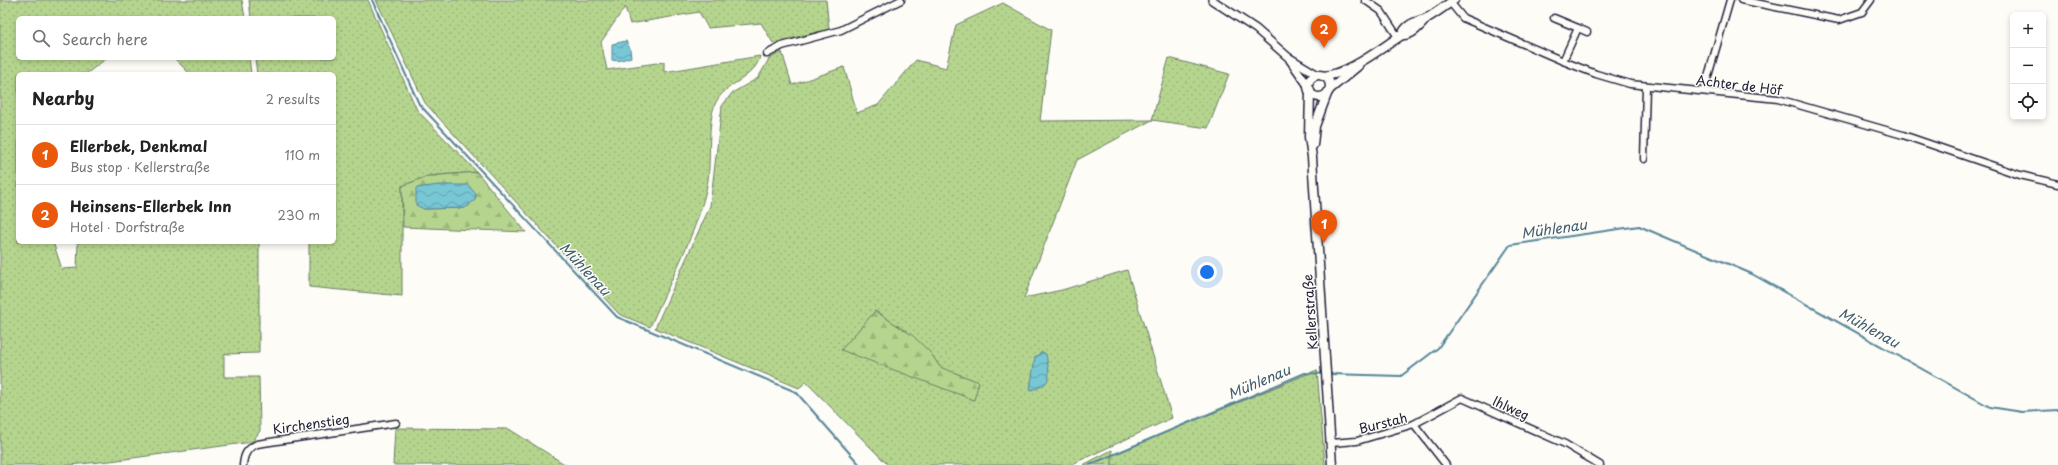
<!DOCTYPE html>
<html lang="en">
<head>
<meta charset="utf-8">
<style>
  body { margin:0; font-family:"Playpen Sans",sans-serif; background:#f6f6f6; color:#222 }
  .controls { position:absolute; right:12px; top:12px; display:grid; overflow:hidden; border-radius:6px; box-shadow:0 2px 6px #0003 }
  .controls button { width:36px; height:36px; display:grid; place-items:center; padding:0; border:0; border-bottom:1px solid #e0e0e0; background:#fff; color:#222; font:20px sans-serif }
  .you { position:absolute; left:1207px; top:272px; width:14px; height:14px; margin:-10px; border:3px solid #fff; border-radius:50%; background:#1a73e8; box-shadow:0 0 0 6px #1a73e833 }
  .badge { display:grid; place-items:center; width:26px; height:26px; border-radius:50%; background:#ea580c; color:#fff; font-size:13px; font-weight:700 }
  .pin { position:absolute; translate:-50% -33px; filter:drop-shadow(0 1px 2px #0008) }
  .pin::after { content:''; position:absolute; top:21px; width:14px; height:12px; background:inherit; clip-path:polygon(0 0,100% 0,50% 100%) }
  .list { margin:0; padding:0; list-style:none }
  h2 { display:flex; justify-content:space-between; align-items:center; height:52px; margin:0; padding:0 16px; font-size:17px }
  h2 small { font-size:13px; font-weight:400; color:#767676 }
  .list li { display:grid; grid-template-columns:26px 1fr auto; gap:12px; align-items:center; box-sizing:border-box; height:60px; padding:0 16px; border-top:1px solid #e0e0e0 }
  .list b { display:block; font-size:15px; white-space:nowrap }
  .list p { margin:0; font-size:13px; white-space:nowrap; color:#767676 }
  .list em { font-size:13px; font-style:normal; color:#767676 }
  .icon { flex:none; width:22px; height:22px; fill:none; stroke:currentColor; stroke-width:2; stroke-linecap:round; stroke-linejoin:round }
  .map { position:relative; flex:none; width:2058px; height:465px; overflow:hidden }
  .search { position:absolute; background:#fff; box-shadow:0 2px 6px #0003; left:16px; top:16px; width:320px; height:44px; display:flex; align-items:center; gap:10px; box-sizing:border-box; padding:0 14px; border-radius:6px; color:#767676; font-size:15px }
  .panel { position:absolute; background:#fff; box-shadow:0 2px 6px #0003; left:16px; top:72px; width:320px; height:172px; border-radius:6px }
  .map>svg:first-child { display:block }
</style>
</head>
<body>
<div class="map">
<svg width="2058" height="465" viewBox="0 0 2058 465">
  <defs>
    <pattern id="grass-dots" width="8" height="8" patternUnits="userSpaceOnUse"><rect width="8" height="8" fill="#b5d58e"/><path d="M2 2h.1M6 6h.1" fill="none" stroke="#9bb77b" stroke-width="1.8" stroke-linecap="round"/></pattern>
    <pattern id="forest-firs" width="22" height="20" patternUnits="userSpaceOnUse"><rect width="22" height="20" fill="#b5d58e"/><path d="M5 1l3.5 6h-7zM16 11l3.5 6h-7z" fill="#9bb77b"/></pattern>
    <pattern id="water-waves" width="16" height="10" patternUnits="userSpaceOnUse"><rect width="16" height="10" fill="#78c7d5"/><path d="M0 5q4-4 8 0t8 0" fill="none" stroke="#62a1ae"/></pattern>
  </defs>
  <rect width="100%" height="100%" fill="#fdfcf7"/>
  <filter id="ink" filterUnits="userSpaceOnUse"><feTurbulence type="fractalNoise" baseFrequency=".025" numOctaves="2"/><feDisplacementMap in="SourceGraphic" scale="8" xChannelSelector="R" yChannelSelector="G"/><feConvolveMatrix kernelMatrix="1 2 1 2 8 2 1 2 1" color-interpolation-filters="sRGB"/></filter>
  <g filter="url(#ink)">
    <g fill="url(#grass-dots)" stroke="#6c7c64" fill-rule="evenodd">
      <polygon points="0,0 242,0 245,18 18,18 18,58 107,58 86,74 18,74 18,242 53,242 62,269 77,268 78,243 75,242 259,242 259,353 224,354 224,377 259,377 260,431 252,442 110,461 69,465 0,465"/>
      <polygon points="249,0 368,0 417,110 477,172 428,176 402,186 402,296 309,287 309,242 334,242 334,74 257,74 255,58 334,58 334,18 251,18"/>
      <path d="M376,0H826L829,29L773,43L761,23L708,28L699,12L630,24L625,7L601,42L607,70L664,62V72L760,56C755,79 725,82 715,104C707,124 711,157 708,180C700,227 669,283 650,327L619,314L425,103Z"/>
      <path d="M1003,3L1051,30L1040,121L1152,120L1169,58L1229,74L1208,128L1152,120L1077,160L1024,298L1062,290L1127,270L1172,418L1070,465H888L806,382L799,388L655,328L710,206L722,106L732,93L758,78L769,59L782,52L792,85L844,67L857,113L878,105L916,60L946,68L956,25ZM875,311C900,327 923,341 940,367Z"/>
      <polygon points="174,58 249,58 251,74 190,74"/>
      <polygon points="1317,370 1325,465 1112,465 1111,455"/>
      <polygon points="395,428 509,429 566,465 393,465"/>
    </g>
    <g fill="url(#forest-firs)" stroke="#6c7c64" fill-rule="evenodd">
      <path d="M477,172L526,232L403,227L402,186L428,176ZM456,185L465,208L424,209Z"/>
      <polygon points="875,311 912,335 930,352 940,367 979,382 974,400 841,350"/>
      <polygon points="1112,450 1112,465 1083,465"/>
    </g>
    <g fill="url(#water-waves)" stroke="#568597">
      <polygon points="626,41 630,49 631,57 618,61 612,60 612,44"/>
      <polygon points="439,185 468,185 476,194 475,200 465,208 424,209 416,205 416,188"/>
      <path d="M1042,352L1046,354C1049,374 1055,385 1030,390L1035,357Z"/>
    </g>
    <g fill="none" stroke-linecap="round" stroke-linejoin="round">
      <g stroke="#568597" stroke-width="2">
        <polyline points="372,0 419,104 617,317 796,392 860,465"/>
        <polyline points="1329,374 1401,376 1438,348 1510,245 1639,226 1752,274 1990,407 2022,412 2058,410"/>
        <polyline points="1089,465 1305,373 1325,374"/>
      </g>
      <defs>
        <g id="minor">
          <polyline points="1365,0 1381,11 1398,37"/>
          <polyline points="1741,0 1839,20 1862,12 1871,0"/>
          <polyline points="1450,2 1463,18 1563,61 1596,74 1630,84 1778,99 1903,135 2020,175 2058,184"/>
          <polyline points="1554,18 1578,28 1563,61"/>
          <polyline points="1578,28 1587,32"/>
          <polyline points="767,54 782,46 841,30 901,0"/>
          <polyline points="1704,90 1730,0"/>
          <polyline points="1644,159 1646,87"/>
          <polyline points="1414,424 1446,465"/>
          <polyline points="1331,443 1357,441 1414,424 1462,398 1565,444 1600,465"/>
          <path d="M243,465C244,454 247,449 257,444L396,423"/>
        </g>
        <g id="tertiary">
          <polyline points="1212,0 1256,29 1288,57 1318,75"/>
          <polyline points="1290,60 1309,87"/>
        </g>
        <g id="secondary">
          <path d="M1402,35C1406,23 1417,22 1427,18C1436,13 1445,6 1454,0"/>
          <circle cx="1319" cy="86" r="11"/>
          <path d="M1323,76C1348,75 1381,48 1402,35C1412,36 1421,25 1427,18"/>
          <polyline points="1310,90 1309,137 1312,157 1332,465"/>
          <polyline points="1329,90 1358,66"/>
          <polyline points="1313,145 1315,126 1327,94"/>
        </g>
      </defs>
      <use href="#minor" stroke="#22223b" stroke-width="9"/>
      <use href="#tertiary" stroke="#22223b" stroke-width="10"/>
      <use href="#secondary" stroke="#22223b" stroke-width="11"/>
      <use href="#minor" stroke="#fdfcf7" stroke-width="6"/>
      <use href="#tertiary" stroke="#fdfcf7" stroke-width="7"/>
      <use href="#secondary" stroke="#fdfcf7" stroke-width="8"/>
    </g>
  </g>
  <g text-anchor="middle" stroke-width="3" stroke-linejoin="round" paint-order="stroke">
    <g font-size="13" fill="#22223b" stroke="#fdfcf7">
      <text transform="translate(1739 85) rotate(7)" y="5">Achter de Höf</text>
      <text transform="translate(1310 312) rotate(-94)" y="5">Kellerstraße</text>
      <text transform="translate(1511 408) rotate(25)" y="5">Ihlweg</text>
      <text transform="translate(1383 423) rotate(-14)" y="5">Burstah</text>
      <text transform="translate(311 424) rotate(-8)" y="5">Kirchenstieg</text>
    </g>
    <g font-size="14" font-style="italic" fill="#405c71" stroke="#fdfcf7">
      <text transform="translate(1554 229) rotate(-8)" y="5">Mühlenau</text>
      <text transform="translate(585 269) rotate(47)" y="5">Mühlenau</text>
      <text transform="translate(1869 328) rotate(29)" y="5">Mühlenau</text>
      <text transform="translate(1259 382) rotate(-23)" y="5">Mühlenau</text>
    </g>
  </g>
</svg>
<div class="controls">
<button>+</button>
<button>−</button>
<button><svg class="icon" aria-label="locate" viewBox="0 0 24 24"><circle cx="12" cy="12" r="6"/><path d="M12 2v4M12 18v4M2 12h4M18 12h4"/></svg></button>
</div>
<div class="you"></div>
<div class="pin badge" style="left:1324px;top:243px">1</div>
<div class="pin badge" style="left:1324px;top:48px">2</div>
<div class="search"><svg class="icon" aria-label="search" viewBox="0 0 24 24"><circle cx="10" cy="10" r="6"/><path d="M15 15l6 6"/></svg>Search here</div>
<section class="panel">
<h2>Nearby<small>2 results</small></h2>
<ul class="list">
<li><span class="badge">1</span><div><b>Ellerbek, Denkmal</b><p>Bus stop · Kellerstraße</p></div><em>110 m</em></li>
<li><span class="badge">2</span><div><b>Heinsens-Ellerbek Inn</b><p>Hotel · Dorfstraße</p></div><em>230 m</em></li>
</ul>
</section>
</div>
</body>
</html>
